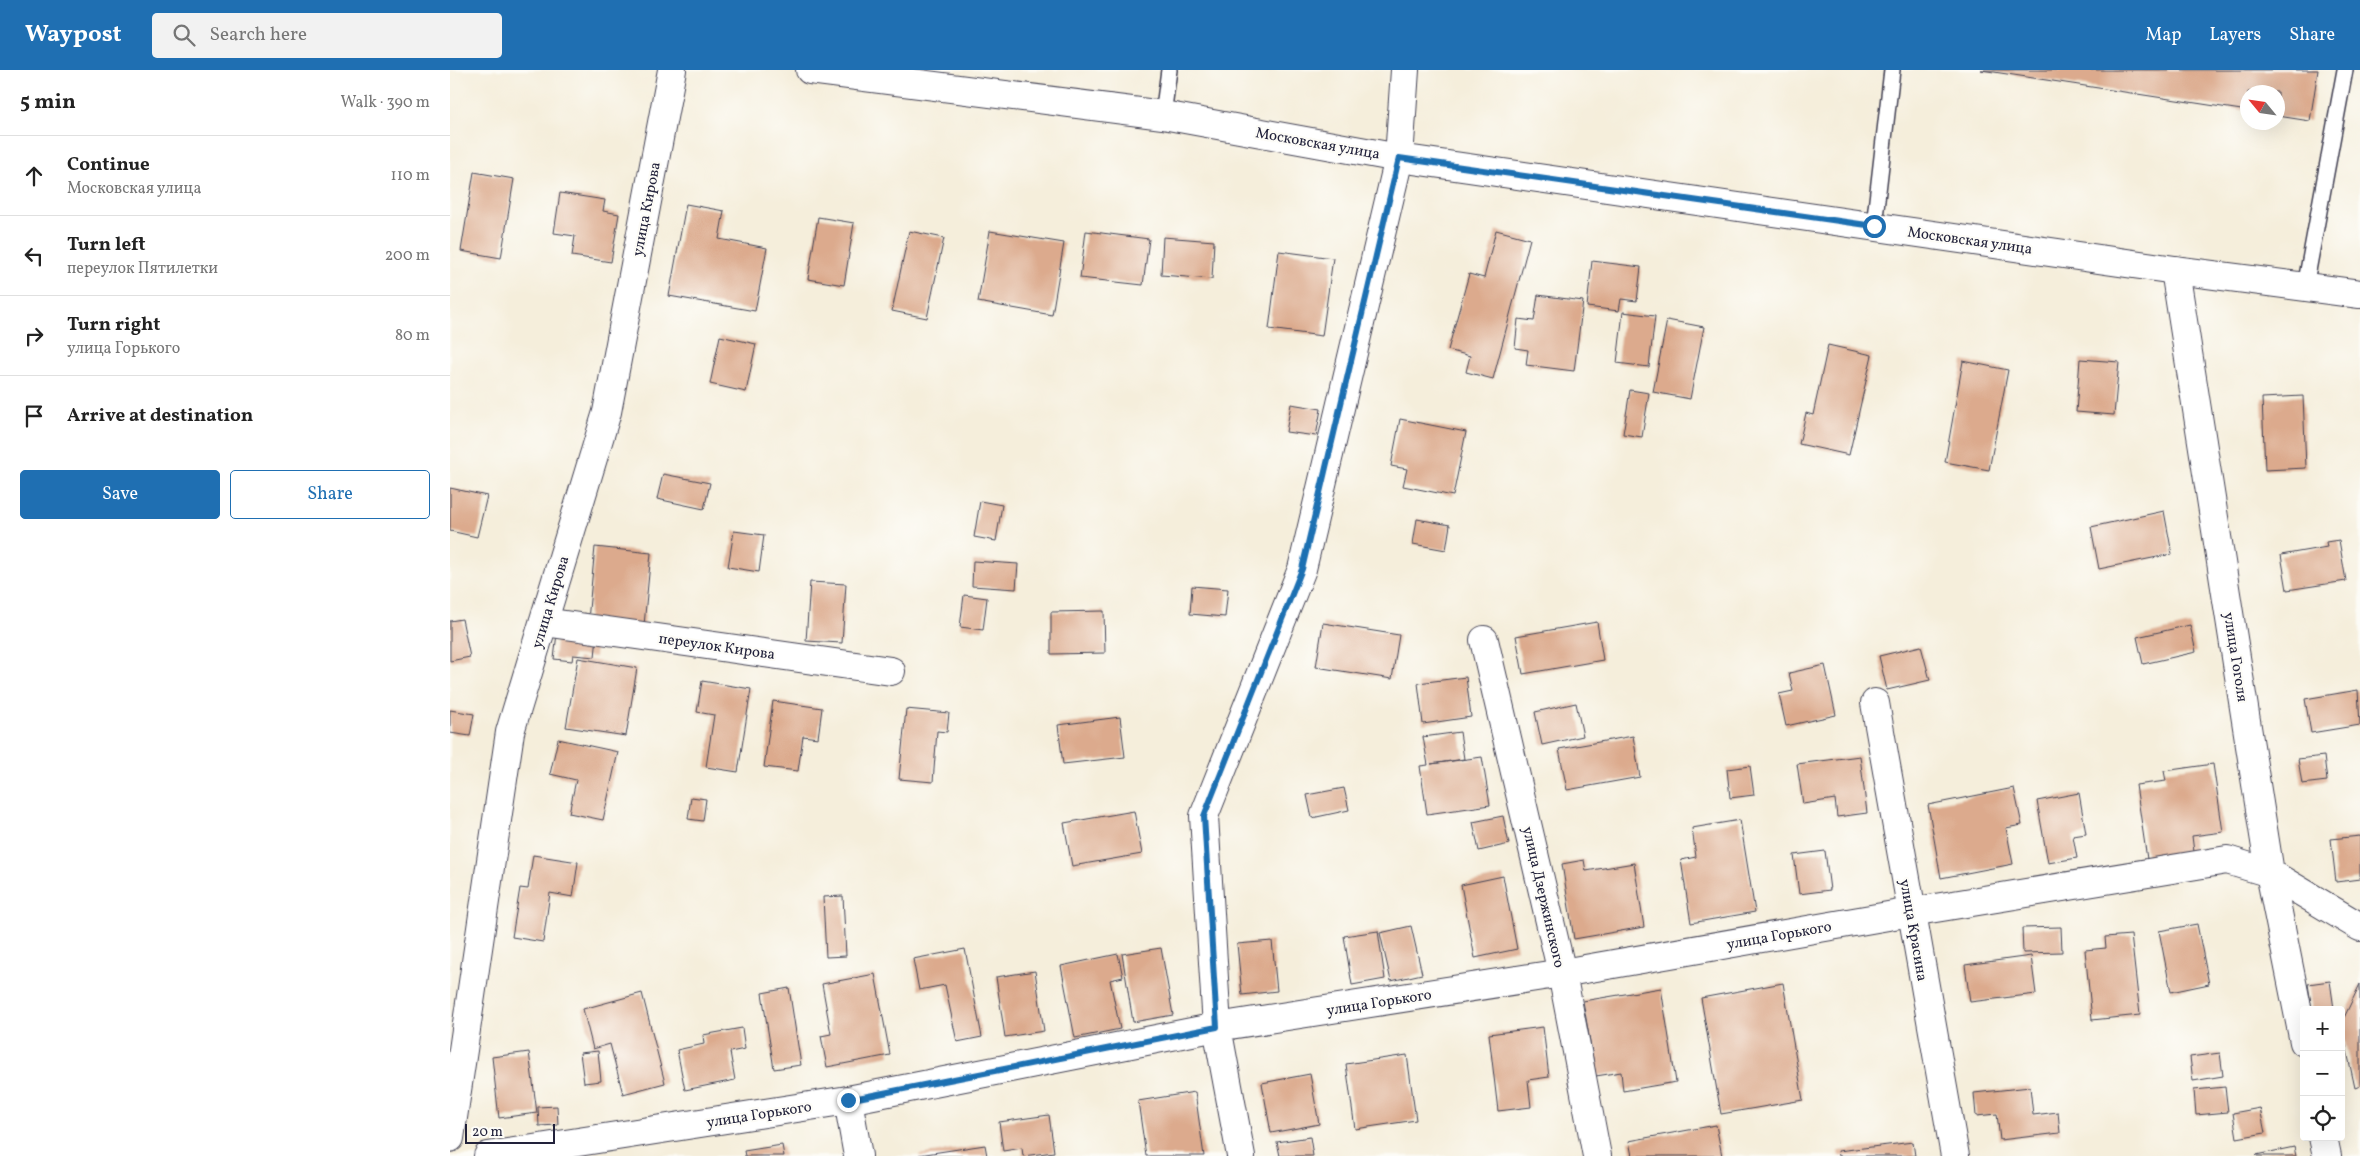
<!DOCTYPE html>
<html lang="en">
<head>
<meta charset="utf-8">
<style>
  body { margin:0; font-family:Vollkorn,serif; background:#f2f2f2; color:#222 }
  .controls { position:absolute; right:15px; bottom:15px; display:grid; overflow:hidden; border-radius:5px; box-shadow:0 5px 20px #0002 }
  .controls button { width:45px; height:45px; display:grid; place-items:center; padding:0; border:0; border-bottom:1px solid #e0e0e0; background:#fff; color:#222; font:25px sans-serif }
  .compass { position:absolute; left:1790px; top:15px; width:45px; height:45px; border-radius:50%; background:#fff; box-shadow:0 5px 20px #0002; rotate:299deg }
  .scale { position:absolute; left:15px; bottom:12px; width:90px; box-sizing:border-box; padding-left:5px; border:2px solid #22223b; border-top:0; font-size:14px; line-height:18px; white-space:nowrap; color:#22223b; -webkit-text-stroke:4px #fdfcf7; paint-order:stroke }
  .stop { position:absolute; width:15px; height:15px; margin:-11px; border:4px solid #1f6fb2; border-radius:50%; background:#fff }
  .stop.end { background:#1f6fb2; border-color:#fff; box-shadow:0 1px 5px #0008 }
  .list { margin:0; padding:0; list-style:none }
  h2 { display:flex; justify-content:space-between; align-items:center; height:65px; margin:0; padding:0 20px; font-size:21px }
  h2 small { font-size:16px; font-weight:400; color:#767676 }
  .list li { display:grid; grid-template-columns:32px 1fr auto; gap:15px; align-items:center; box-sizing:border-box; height:80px; padding:0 20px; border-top:1px solid #e0e0e0 }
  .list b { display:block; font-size:19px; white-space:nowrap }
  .list p { margin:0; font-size:16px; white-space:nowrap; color:#767676 }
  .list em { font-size:16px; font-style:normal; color:#767676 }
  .actions { display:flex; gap:10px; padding:15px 20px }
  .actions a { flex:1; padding:11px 0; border:1px solid #1f6fb2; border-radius:5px; text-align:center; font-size:18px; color:#1f6fb2 }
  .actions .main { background:#1f6fb2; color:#fff }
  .icon { flex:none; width:28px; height:28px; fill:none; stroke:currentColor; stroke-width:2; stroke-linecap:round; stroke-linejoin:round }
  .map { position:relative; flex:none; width:1910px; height:1086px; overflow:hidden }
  header { display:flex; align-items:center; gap:30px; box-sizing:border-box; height:70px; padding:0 25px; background:#1f6fb2; color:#fff }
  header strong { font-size:24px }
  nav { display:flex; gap:28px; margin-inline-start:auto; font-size:18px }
  .search { width:350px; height:45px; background:#f2f2f2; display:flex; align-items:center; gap:12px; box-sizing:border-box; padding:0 18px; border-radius:5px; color:#767676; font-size:19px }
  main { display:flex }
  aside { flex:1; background:#fff }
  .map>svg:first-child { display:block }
</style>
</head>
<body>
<header>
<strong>Waypost</strong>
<div class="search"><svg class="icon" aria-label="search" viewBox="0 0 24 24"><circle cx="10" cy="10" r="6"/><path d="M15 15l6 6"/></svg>Search here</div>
<nav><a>Map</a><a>Layers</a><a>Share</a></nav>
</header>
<main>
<aside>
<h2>5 min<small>Walk · 390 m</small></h2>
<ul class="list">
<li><svg class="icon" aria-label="ahead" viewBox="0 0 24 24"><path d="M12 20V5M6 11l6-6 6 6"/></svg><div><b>Continue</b><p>Московская улица</p></div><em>110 m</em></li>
<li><svg class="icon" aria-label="left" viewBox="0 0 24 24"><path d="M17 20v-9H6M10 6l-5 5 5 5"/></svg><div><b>Turn left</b><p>переулок Пятилетки</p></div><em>200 m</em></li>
<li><svg class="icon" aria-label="right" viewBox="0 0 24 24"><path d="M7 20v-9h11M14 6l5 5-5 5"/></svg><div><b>Turn right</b><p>улица Горького</p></div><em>80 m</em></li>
<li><svg class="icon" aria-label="arrive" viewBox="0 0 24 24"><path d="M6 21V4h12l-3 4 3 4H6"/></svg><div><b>Arrive at destination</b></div></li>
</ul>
<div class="actions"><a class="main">Save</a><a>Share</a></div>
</aside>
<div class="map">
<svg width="1910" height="1086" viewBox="0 0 1910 1086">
  <rect width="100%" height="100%" fill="#fdfcf7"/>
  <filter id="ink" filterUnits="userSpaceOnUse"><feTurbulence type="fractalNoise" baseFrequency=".02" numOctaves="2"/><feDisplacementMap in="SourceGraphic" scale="10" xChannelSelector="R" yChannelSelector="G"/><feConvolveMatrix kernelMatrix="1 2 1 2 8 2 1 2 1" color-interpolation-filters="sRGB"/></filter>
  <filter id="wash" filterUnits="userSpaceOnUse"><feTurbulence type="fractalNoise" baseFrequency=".0096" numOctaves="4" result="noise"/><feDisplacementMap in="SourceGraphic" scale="20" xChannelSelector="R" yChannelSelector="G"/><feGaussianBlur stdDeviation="1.12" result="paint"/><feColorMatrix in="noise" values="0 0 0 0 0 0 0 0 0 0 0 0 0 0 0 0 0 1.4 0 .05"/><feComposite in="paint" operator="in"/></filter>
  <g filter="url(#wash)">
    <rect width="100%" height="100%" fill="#f5eedb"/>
    <g id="blocks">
      <g fill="#dcaa8d">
        <polygon points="1531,0 1868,0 1860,51 1828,46 1828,22 1798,22 1798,41"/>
        <polygon points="24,102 64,109 51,188 11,181"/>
        <polygon points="110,123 155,130 153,141 169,144 161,192 122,186 125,166 104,163"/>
        <polygon points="236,134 274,141 269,169 317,178 305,241 219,226"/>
        <polygon points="368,147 404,153 394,215 358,209"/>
        <polygon points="1046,160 1080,169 1043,309 1016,302 1020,286 998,280 1019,204 1034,208"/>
        <polygon points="459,161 494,168 477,248 442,241"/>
        <polygon points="540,161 614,173 602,245 528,232"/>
        <polygon points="636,161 699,169 693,215 630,208"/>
        <polygon points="713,167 764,171 762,209 711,205"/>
        <polygon points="829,181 883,188 872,266 819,259"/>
        <polygon points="1142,191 1191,197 1187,231 1171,229 1169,241 1137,237"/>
        <polygon points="1088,225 1133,231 1124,301 1076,295 1078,280 1065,278 1068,249 1084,251"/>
        <polygon points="1173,242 1205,246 1199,297 1167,293"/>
        <polygon points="1217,250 1254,257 1240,329 1203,322"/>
        <polygon points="270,266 306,274 296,322 260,314"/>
        <polygon points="1378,275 1422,285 1399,385 1349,374 1356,343 1363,345"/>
        <polygon points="1630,289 1669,292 1664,345 1626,342"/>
        <polygon points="1513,291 1558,300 1539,400 1495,392"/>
        <polygon points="1180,320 1199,323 1192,367 1173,364"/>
        <polygon points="1853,326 1856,398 1815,400 1812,328"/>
        <polygon points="841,334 871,339 866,366 836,362"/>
        <polygon points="950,349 1016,362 1003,426 953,416 957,399 941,396"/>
        <polygon points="213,404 260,413 254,439 207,429"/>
        <polygon points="0,418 37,426 27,467 0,461"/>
        <polygon points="530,431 552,435 546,471 524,467"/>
        <polygon points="1714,441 1722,484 1649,499 1641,457"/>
        <polygon points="967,449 1000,455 996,480 963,474"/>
        <polygon points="284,461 314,465 309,502 278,497"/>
        <polygon points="1889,470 1896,511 1837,520 1831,485 1877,477 1876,472"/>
        <polygon points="145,477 201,483 194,555 138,550"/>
        <polygon points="523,491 568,494 566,519 522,516"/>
        <polygon points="360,512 396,514 392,573 356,571"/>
        <polygon points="742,516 778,519 775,547 740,544"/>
        <polygon points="514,525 537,528 533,560 510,557"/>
        <polygon points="654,541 655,583 601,584 601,542"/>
        <polygon points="12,549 20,587 0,591 0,551"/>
        <polygon points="1147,552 1153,590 1073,604 1066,566"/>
        <polygon points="873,553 949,565 942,609 866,597"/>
        <polygon points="1740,555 1746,582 1693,594 1687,567"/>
        <polygon points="107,563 147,567 145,587 123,585 122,591 104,589"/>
        <polygon points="1471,576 1480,610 1437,620 1429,586"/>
        <polygon points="128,588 187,598 176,666 116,657"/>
        <polygon points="1375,595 1386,645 1336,656 1329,624 1343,621 1339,603"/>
        <polygon points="1016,607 1021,647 973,654 968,613"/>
        <polygon points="252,611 301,619 288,702 256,697 264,645 247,642"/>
        <polygon points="1908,620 1910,655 1861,663 1855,629"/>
        <polygon points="323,631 372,638 368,668 353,666 348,701 314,697"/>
        <polygon points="1126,633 1133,666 1092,675 1085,642"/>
        <polygon points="456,639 499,643 497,662 487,661 483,712 449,709"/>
        <polygon points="0,640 24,644 20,666 0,663"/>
        <polygon points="670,647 675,687 613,694 608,655"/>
        <polygon points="1010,662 1014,689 981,694 1032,687 1040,735 977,744 970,696 978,695 973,667"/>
        <polygon points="1183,666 1190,707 1117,720 1109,679"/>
        <polygon points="108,669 168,682 153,750 119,743 126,710 100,704"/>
        <polygon points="1410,686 1417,743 1387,747 1385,729 1353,734 1347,694"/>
        <polygon points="1874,686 1877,711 1852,714 1848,689"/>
        <polygon points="1763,694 1773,762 1742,766 1744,782 1697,789 1686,715 1716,711 1714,701"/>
        <polygon points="1300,696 1304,725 1280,728 1277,699"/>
        <polygon points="894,718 899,740 862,748 857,725"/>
        <polygon points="1564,718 1572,755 1556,758 1563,794 1491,808 1478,735"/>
        <polygon points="1629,723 1636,764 1623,766 1627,788 1598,793 1587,731"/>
        <polygon points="241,727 256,729 253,751 238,749"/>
        <polygon points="684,741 692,784 622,796 614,753"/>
        <polygon points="1053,746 1059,774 1029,781 1023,752"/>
        <polygon points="1290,750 1305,842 1241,853 1231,790 1246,787 1242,758"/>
        <polygon points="1910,766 1910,809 1886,812 1881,769"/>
        <polygon points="1375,781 1380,820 1349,824 1344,785"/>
        <polygon points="83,785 128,792 123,827 100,823 93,872 62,867 70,818 78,819"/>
        <polygon points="1134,790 1136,801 1184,793 1194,857 1124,869 1112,794"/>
        <polygon points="1053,806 1067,879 1025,888 1011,815"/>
        <polygon points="393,826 396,886 376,887 373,827"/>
        <polygon points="1747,854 1759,914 1721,922 1709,861"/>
        <polygon points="961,856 972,904 941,911 930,863"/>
        <polygon points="1611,857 1612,882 1573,883 1572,858"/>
        <polygon points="928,861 935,909 902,915 894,866"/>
        <polygon points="1681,865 1690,945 1642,950 1635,880 1656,878 1655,867"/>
        <polygon points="822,871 827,921 792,925 787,874"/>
        <polygon points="711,878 723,945 683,952 672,884"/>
        <polygon points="515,879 532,967 507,972 495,915 469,920 463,889"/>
        <polygon points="668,884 673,907 660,910 670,959 625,968 611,896"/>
        <polygon points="1581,886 1586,924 1520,932 1515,895"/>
        <polygon points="585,901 594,961 555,967 546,907"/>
        <polygon points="425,904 440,985 377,997 371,966 381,964 372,914"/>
        <polygon points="1880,911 1884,939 1862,940 1858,914"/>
        <polygon points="1333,913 1353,1030 1271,1044 1251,928"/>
        <polygon points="1910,914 1910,1016 1905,1018 1891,954"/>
        <polygon points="339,918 351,995 324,999 312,923"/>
        <polygon points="1211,918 1226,1012 1173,1021 1171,1002 1146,1006 1133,931"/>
        <polygon points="192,923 215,1013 173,1024 160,974 143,979 133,939"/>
        <polygon points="1093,957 1099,1007 1078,1010 1081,1037 1048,1041 1039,964"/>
        <polygon points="292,958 295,979 280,982 285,1010 235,1020 227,980 254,974 253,965"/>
        <polygon points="148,981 151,1011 134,1013 130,983"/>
        <polygon points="79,982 87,1043 49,1048 42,987"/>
        <polygon points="1770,983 1773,1006 1743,1011 1740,987"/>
        <polygon points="957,985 966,1050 905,1059 896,994"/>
        <polygon points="860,1004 869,1054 821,1063 812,1013"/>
        <polygon points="1580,1017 1583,1045 1608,1042 1610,1063 1550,1070 1547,1044 1526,1046 1524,1023"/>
        <polygon points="1775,1017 1778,1042 1746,1045 1744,1020"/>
        <polygon points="745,1022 754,1086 696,1086 688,1031"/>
        <polygon points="107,1036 108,1055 89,1056 88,1037"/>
        <polygon points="1810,1038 1815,1063 1787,1068 1783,1043"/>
        <polygon points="599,1045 604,1082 573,1086 572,1078 553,1081 549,1052"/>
        <polygon points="1266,1055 1272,1086 1182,1086 1179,1071"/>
        <polygon points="860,1067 863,1086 830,1086 827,1072"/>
        <polygon points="1463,1072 1465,1086 1389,1086 1388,1081"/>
        <polygon points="332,1075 334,1086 295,1086 294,1081"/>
        <polygon points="535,1075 537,1086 469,1086 469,1085"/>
        <polygon points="1844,1077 1846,1086 1807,1086 1806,1085"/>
      </g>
    </g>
  </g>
  <g filter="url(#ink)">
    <use href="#blocks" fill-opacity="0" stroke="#424153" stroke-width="1"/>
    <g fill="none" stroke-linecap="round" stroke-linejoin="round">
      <defs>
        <g id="lane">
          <polyline points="713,45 719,0"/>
          <polyline points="1424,156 1442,0"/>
          <polyline points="1855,217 1895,0"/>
        </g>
        <g id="street">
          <polyline points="1725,200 1820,803 1854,972"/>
          <polyline points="94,552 441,601"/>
          <polyline points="1034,570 1112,903 1147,1086"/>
          <polyline points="1425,633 1505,1086"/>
          <polyline points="398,1030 408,1086"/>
          <polyline points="1873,1067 1877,1086"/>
          <polyline points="0,1068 60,662 157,342 222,0"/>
          <polyline points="791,1086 767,957 1112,903 1461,842 1777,790 1820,803 1910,857"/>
        </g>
        <g id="secondary">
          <polyline points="360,0 713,45 949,88 1725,200 1910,224"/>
          <polyline points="38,1086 398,1030 767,957 754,746 852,499 949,88 955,0"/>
        </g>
      </defs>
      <use href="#lane" stroke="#424153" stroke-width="18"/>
      <use href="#street" stroke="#424153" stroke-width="30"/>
      <use href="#secondary" stroke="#424153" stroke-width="30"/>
      <use href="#lane" stroke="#fff" stroke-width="15"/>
      <use href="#street" stroke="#fff" stroke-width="28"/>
      <use href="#secondary" stroke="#fff" stroke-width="28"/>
    </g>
  </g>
  <g fill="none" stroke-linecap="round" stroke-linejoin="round" filter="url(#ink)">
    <polyline stroke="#1f6fb2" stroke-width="6" points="398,1030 767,957 754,746 852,499 949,88 1424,156"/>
  </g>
  <g text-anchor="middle" stroke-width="4.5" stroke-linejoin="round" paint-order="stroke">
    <g font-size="15" fill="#22223b" stroke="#fdfcf7">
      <text transform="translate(868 73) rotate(10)" y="5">Московская улица</text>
      <text transform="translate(196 139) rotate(-79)" y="5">улица Кирова</text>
      <text transform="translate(1520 170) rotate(8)" y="5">Московская улица</text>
      <text transform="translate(100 532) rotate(-73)" y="5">улица Кирова</text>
      <text transform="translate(267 576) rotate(8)" y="5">переулок Кирова</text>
      <text transform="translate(1786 587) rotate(81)" y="5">улица Гоголя</text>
      <text transform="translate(1094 827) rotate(77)" y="5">улица Дзержинского</text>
      <text transform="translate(1464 860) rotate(80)" y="5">улица Красина</text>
      <text transform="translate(1329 865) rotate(-10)" y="5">улица Горького</text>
      <text transform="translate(929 932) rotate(-9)" y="5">улица Горького</text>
      <text transform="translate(309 1044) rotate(-9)" y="5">улица Горького</text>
    </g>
  </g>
</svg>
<div class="controls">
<button>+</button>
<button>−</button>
<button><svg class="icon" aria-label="locate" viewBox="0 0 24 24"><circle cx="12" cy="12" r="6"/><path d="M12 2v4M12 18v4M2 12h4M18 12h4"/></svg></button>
</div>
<svg class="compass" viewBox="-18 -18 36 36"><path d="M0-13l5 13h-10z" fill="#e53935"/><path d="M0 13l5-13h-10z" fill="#767676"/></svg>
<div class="scale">20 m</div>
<div class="stop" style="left:1424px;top:156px"></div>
<div class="stop end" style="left:398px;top:1030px"></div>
</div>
</main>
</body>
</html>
